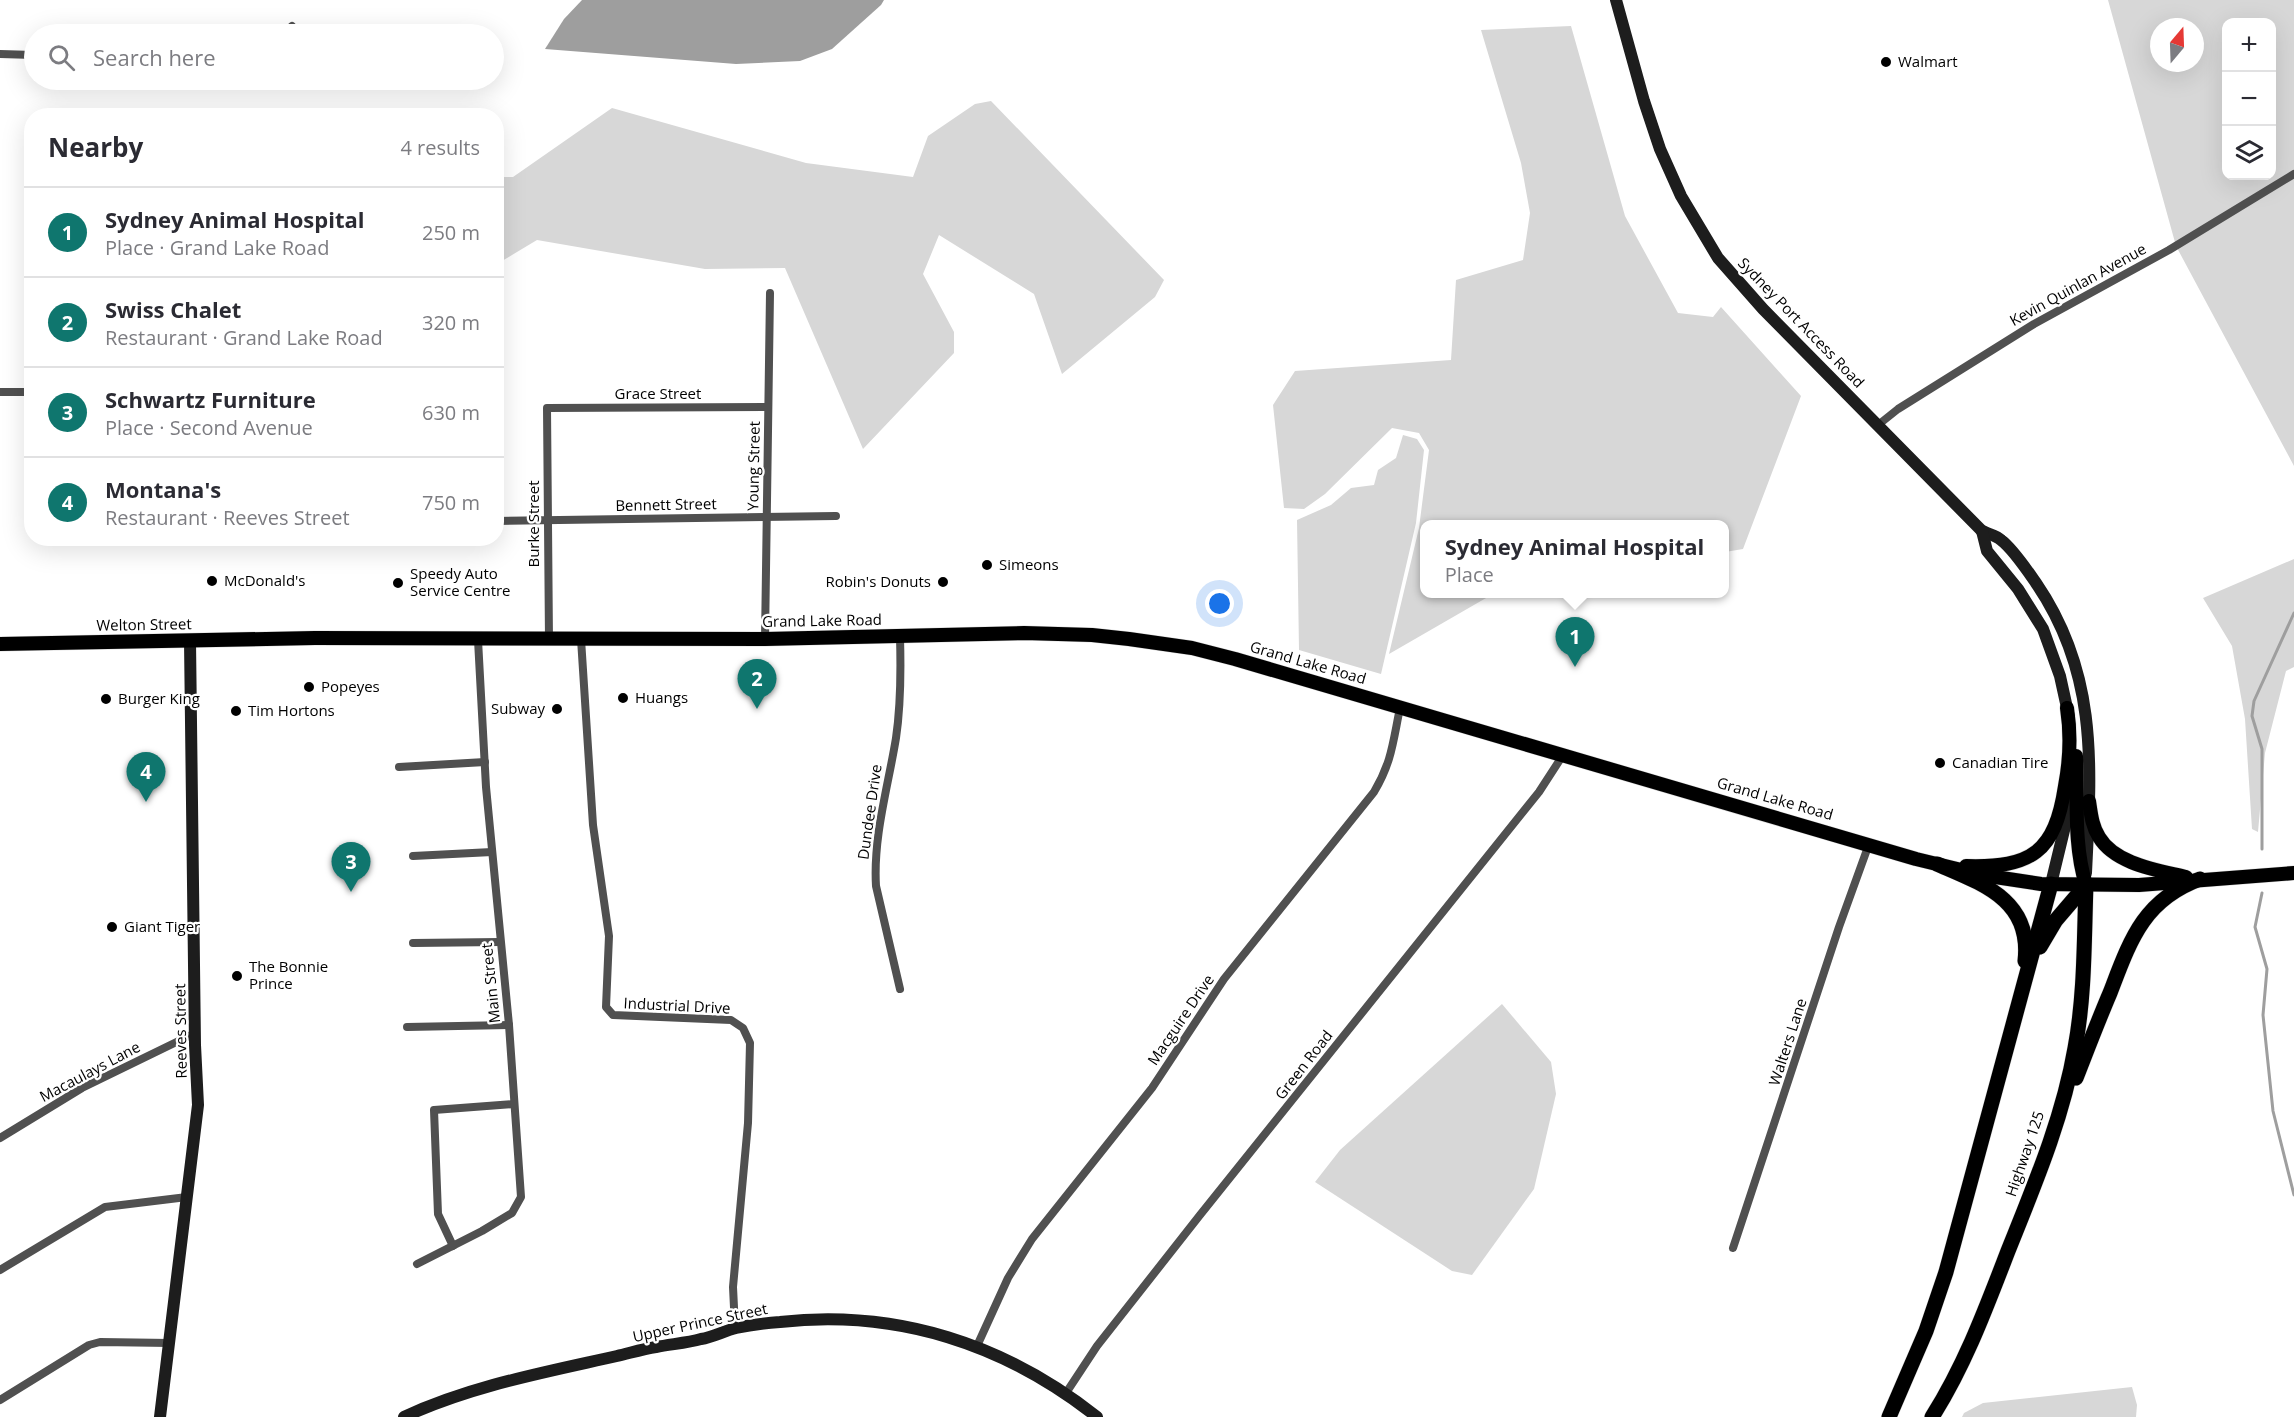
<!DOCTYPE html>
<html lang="en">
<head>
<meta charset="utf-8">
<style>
  body { margin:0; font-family:"Open Sans",sans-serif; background:#f2f2f3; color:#2b2b33 }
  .controls { position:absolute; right:18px; top:18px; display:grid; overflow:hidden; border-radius:12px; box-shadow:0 6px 24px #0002 }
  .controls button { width:54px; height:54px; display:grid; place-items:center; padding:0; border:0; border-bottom:2px solid #e1e1e2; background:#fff; color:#2b2b33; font:30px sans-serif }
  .compass { position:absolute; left:2150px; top:18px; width:54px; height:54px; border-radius:50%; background:#fff; box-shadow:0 6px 24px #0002; rotate:19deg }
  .you { position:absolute; left:1220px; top:604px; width:21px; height:21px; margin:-15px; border:4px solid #fff; border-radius:50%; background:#1a73e8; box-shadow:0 0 0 9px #1a73e833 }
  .badge { display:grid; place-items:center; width:39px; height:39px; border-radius:50%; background:#0f766e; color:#fff; font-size:20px; font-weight:700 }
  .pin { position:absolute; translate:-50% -50px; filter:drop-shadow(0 2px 3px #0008) }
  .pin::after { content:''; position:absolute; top:32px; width:21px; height:18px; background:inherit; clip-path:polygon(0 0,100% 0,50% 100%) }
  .popup { position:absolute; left:1420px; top:520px; width:309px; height:78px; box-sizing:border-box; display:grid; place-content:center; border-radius:12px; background:#fff; filter:drop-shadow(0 2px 4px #0005); font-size:20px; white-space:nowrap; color:#7c7c81 }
  .popup b { font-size:22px; color:#2b2b33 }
  .popup::after { content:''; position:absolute; left:50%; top:100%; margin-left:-12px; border:12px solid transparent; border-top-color:#fff }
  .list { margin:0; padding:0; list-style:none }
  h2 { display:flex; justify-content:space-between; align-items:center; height:78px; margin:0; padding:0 24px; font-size:26px }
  h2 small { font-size:20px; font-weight:400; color:#7c7c81 }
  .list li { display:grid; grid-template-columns:39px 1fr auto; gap:18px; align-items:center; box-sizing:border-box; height:90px; padding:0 24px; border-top:2px solid #e1e1e2 }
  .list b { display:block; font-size:22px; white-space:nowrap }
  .list p { margin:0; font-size:20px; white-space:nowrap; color:#7c7c81 }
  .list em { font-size:20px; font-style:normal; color:#7c7c81 }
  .icon { flex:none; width:33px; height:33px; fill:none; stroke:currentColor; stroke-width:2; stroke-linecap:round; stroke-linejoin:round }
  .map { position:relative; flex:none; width:2294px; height:1417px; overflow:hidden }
  .search { position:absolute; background:#fff; box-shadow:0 6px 24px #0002; left:24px; top:24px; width:480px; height:66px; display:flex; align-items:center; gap:15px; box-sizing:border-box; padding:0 21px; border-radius:33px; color:#7c7c81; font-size:22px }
  .panel { position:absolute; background:#fff; box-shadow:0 6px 24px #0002; left:24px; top:108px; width:480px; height:438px; border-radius:24px }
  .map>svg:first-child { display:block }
</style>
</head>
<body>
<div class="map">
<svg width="2294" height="1417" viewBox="0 0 2294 1417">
  <rect width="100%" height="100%" fill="#fff"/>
  <g fill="#d7d7d7" fill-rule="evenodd">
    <path d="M2108,0H2294V466L2176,246ZM2226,22H2272V176H2226ZM2159,27H2195V63H2159Z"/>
    <polygon points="1571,26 1625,216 1678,313 1713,317 1721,307 1801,396 1743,549 1725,552 1725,524 1425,524 1425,594 1493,594 1389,654 1419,528 1429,450 1419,433 1392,428 1325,494 1304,509 1284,508 1273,405 1295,371 1451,360 1456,280 1523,260 1530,213 1521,163 1481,30"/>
    <polygon points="991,101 1164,280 1155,297 1062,374 1034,294 939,235 923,274 954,332 954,353 863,449 785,268 705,269 537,240 497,264 497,177 513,177 612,108 806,163 913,177 928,136 975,104"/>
    <polygon points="1403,435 1417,439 1424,450 1416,523 1381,674 1299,650 1297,520 1331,505 1351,488 1374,485 1378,470 1396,458"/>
    <polygon points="2294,559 2294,667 2286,671 2265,753 2258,832 2252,829 2245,719 2232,646 2203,598"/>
    <polygon points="1502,1004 1551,1062 1556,1094 1534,1189 1472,1275 1452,1271 1315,1182 1340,1150"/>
    <polygon points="2132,1387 2137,1405 2136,1417 1962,1417 1964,1413 1983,1403"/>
  </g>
  <polygon fill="#9e9e9e" points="582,0 884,0 881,5 832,49 800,61 736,64 545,49 564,19"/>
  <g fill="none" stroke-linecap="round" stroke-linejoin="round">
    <g stroke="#9e9e9e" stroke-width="3">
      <polyline points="2262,849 2262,749 2252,716 2254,701 2294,613"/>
      <polyline points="2262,893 2255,927 2267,969 2263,1015 2273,1111 2294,1195"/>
    </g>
    <defs>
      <g id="primary">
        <polyline points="0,644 315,638 765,639 1024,633 1092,635 1129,639 1192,648 1235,659 1916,859 1982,875 2041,884 2139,885 2294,873"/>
        <path d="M2076,756C2078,799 2073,843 2086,885"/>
        <path d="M2089,801C2091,814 2092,826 2099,837C2115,864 2157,870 2186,877"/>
        <path d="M1966,866C2032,868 2055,852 2065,786C2070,760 2071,734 2067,708"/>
      </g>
      <g id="highway">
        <path d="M1937,864C1983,884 2032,900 2025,961"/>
        <polyline points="2040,947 2056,920 2086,885"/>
        <path d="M2076,1078C2087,1050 2098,1021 2110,993C2130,941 2143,900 2200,879"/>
        <polyline points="1889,1417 1926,1331 1946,1272 2051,884"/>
        <path d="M1932,1417C1965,1365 1986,1308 2008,1251C2034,1186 2063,1118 2075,1048C2085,995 2084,939 2086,885"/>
      </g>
    </defs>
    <use href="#primary" stroke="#dbdbdb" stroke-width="15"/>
    <use href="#highway" stroke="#dbdbdb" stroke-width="16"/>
    <g stroke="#505050" stroke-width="8">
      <polyline points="285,34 292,26"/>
      <polyline points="0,54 34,55"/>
      <polyline points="0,392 32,392"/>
      <polyline points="1878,425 1898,409 2034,324 2169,250 2294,174"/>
      <polyline points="496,521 836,516"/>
      <path d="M900,637C901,671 901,704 896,738C888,787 873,837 876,886L900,989"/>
      <polyline points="581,639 593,825 609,936 606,1007 613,1015 731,1020 743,1028 750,1043 748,1123 733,1287 735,1328"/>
      <polyline points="765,639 770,293"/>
      <polyline points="549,640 547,408 768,407"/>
      <polyline points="399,767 485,762"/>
      <polyline points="413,856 492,852"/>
      <polyline points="413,943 500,942"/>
      <polyline points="407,1027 509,1025"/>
      <polyline points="0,1138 82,1088 195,1033"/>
      <polyline points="453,1246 438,1214 434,1110 514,1104"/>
      <polyline points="1733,1248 1839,927 1869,844"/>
      <polyline points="417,1264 482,1231 512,1213 521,1197 509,1025 486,787 478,640"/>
      <polyline points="0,1270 105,1207 187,1197"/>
      <path d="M977,1346L1008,1278L1032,1239L1152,1088L1224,979L1374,792C1392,762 1393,741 1400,708"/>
      <polyline points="1066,1393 1097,1346 1200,1215 1539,792 1563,755"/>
      <polyline points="0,1400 89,1345 100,1342 170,1343"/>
    </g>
    <g stroke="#1d1d1d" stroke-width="12">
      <path d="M1616,0L1644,101L1660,149L1681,196L1718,258L1763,309L1981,530C1987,534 1996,535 2001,540C2013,549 2027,570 2036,583C2099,675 2091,767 2086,873"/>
      <polyline points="1982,531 1987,551 2018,589 2043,629 2060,676 2069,717"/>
      <polyline points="2051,884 2066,822 2071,785"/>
      <polyline points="160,1417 198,1105 195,1045 190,641"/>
      <path d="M404,1417C470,1386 546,1372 617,1356C630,1353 643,1349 656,1347C671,1344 687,1343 701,1339C713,1337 724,1331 736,1328C750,1325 766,1323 780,1322C897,1309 1005,1344 1097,1417"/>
    </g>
    <use href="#primary" stroke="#000" stroke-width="14"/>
    <use href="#highway" stroke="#000" stroke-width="15"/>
  </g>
  <g fill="#000" stroke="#fff" stroke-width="2">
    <circle cx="1886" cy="62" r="6"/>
    <circle cx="987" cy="565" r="6"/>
    <circle cx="212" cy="581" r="6"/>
    <circle cx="943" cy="582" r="6"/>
    <circle cx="398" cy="583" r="6"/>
    <circle cx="309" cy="687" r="6"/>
    <circle cx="623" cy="698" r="6"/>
    <circle cx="106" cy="699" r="6"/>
    <circle cx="557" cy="709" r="6"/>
    <circle cx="236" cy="711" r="6"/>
    <circle cx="1940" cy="763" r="6"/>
    <circle cx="112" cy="927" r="6"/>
    <circle cx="237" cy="976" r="6"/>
  </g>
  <g text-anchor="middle" stroke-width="4.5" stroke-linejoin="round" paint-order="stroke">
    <g font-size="15" fill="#000" stroke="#fff" text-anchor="start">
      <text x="1898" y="67">Walmart</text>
      <text x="999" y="570">Simeons</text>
      <text x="410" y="579">Speedy Auto<tspan x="410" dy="17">Service Centre</tspan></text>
      <text x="224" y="586">McDonald's</text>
      <text x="931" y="587" text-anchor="end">Robin's Donuts</text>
      <text x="321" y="692">Popeyes</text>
      <text x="635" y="703">Huangs</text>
      <text x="118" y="704">Burger King</text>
      <text x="545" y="714" text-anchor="end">Subway</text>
      <text x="248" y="716">Tim Hortons</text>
      <text x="1952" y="768">Canadian Tire</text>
      <text x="124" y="932">Giant Tiger</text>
      <text x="249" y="972">The Bonnie<tspan x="249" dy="17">Prince</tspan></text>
    </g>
    <g font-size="15" fill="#000" stroke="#fff">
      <text transform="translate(2078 285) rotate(-29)" y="5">Kevin Quinlan Avenue</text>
      <text transform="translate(1801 323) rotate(46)" y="5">Sydney Port Access Road</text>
      <text x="658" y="399">Grace Street</text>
      <text transform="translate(754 466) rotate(-89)" y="5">Young Street</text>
      <text transform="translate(666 505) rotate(-1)" y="5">Bennett Street</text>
      <text transform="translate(534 524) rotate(-90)" y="5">Burke Street</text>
      <text transform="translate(822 621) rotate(-1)" y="5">Grand Lake Road</text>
      <text transform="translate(144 625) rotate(-1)" y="5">Welton Street</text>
      <text transform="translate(1308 663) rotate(16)" y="5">Grand Lake Road</text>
      <text transform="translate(1775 799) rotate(16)" y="5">Grand Lake Road</text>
      <text transform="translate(870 812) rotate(-82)" y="5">Dundee Drive</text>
      <text transform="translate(491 983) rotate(-96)" y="5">Main Street</text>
      <text transform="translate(677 1006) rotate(3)" y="5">Industrial Drive</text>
      <text transform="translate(1181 1020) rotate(-56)" y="5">Macguire Drive</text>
      <text transform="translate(181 1031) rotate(-91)" y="5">Reeves Street</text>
      <text transform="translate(1788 1042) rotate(-72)" y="5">Walters Lane</text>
      <text transform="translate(1304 1065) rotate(-52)" y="5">Green Road</text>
      <text transform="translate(90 1072) rotate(-28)" y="5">Macaulays Lane</text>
      <text transform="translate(2025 1154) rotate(-71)" y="5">Highway 125</text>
      <text transform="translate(700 1323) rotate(-12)" y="5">Upper Prince Street</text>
    </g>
  </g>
</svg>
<div class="controls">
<button>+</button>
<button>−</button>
<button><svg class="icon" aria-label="layers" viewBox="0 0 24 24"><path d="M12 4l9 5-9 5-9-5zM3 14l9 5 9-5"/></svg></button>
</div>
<svg class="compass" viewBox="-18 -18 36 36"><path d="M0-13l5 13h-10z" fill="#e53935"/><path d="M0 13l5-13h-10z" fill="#7c7c81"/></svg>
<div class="you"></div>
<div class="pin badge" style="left:1575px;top:667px">1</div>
<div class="popup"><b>Sydney Animal Hospital</b>Place</div>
<div class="pin badge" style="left:757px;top:709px">2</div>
<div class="pin badge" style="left:351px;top:892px">3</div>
<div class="pin badge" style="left:146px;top:802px">4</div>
<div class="search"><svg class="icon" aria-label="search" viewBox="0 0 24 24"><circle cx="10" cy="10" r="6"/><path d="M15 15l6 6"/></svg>Search here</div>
<section class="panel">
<h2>Nearby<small>4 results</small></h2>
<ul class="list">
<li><span class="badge">1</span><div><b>Sydney Animal Hospital</b><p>Place · Grand Lake Road</p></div><em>250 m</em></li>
<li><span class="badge">2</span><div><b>Swiss Chalet</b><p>Restaurant · Grand Lake Road</p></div><em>320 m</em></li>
<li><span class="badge">3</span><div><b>Schwartz Furniture</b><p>Place · Second Avenue</p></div><em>630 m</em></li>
<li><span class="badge">4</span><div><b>Montana's</b><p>Restaurant · Reeves Street</p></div><em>750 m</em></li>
</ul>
</section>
</div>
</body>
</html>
